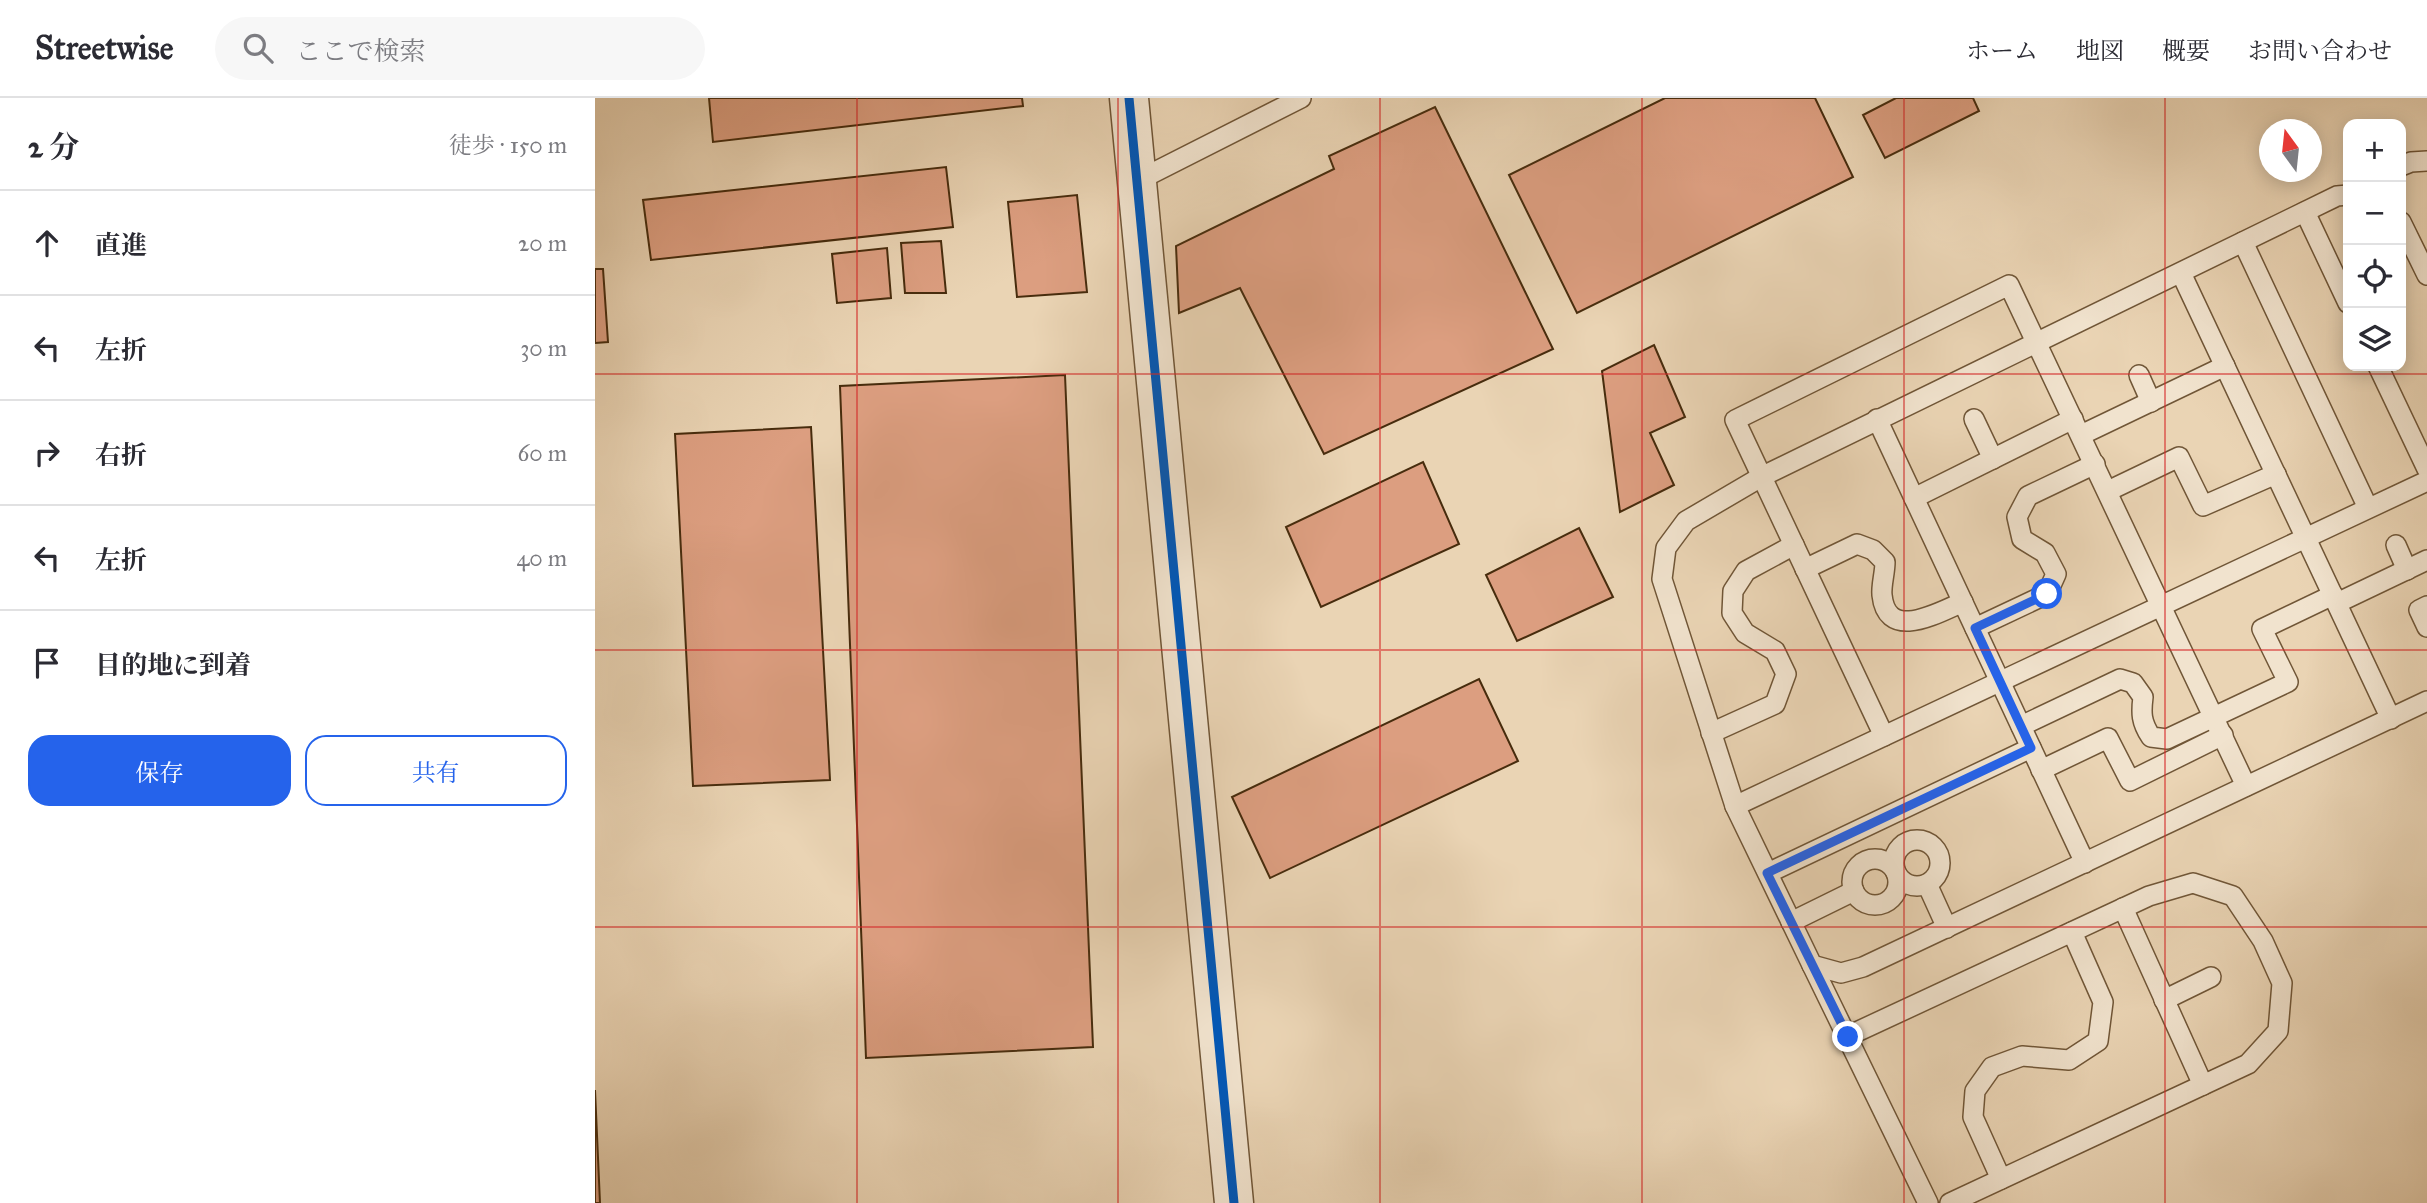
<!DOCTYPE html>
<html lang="ja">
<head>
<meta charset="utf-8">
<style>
  body { margin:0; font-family:"IM FELL Great Primer","Noto Serif JP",serif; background:#f7f7f7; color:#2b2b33 }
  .controls { position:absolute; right:21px; top:21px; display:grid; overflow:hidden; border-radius:14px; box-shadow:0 4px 18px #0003 }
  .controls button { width:63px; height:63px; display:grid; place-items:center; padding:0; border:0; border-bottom:2px solid #e1e1e2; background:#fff; color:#2b2b33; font:35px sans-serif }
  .compass { position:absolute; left:1664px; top:21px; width:63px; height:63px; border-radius:50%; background:#fff; box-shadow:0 4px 18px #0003; rotate:345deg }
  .stop { position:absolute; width:21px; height:21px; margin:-16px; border:5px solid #2563eb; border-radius:50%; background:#fff }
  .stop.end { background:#2563eb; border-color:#fff; box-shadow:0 2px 7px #0008 }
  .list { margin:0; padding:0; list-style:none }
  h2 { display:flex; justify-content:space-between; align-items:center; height:91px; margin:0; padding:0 28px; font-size:30px }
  h2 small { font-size:23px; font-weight:400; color:#7c7c81 }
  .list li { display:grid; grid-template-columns:46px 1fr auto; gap:21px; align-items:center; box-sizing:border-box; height:105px; padding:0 28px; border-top:2px solid #e1e1e2 }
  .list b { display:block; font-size:26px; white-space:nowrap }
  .list em { font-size:23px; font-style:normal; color:#7c7c81 }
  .actions { display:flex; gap:14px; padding:21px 28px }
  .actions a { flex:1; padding:16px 0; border:2px solid #2563eb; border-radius:21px; text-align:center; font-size:24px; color:#2563eb }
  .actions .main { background:#2563eb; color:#fff }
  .icon { flex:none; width:38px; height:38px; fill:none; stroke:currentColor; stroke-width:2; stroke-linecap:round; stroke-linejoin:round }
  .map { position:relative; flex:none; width:1832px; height:1105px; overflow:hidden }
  header { display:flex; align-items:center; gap:42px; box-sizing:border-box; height:98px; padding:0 35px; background:#fff; border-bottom:2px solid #e1e1e2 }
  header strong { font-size:33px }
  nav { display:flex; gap:38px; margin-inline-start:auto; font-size:24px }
  .search { width:490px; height:63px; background:#f7f7f7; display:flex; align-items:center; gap:18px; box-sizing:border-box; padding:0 24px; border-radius:38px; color:#7c7c81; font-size:26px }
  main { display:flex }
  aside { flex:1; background:#fff }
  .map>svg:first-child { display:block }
</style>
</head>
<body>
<header>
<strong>Streetwise</strong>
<div class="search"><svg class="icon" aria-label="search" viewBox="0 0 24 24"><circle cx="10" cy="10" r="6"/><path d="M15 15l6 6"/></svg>ここで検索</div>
<nav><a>ホーム</a><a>地図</a><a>概要</a><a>お問い合わせ</a></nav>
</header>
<main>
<aside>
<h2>2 分<small>徒歩 · 150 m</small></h2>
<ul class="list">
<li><svg class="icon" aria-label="ahead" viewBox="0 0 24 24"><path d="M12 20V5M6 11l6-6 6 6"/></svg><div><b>直進</b></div><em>20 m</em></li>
<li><svg class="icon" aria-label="left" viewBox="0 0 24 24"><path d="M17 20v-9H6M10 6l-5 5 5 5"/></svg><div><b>左折</b></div><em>30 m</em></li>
<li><svg class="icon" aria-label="right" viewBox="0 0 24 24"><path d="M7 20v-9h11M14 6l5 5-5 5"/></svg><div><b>右折</b></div><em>60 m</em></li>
<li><svg class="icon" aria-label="left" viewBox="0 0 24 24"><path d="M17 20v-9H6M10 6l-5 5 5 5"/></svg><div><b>左折</b></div><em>40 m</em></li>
<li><svg class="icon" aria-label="arrive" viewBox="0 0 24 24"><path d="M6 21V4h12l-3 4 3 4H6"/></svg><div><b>目的地に到着</b></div></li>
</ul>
<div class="actions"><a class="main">保存</a><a>共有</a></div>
</aside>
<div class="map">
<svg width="1832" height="1105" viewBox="0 0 1832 1105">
  <rect width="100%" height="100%" fill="#ead4b4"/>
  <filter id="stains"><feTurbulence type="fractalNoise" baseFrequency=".00286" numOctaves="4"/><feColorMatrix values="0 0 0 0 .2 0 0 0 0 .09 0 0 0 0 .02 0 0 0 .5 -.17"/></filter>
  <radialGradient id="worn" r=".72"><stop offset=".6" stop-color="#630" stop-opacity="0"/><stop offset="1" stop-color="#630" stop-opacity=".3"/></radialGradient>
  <g fill="#dc9e80" stroke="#472c0d" stroke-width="2">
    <polygon points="114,0 427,0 428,8 118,44"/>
    <polygon points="1070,0 1220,0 1258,79 982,215 914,77"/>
    <polygon points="1301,0 1378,0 1384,13 1290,60 1268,17"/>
    <polygon points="840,9 958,251 729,356 645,190 584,215 581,148 739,71 734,58"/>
    <polygon points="351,69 358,129 56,162 48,102"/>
    <polygon points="482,97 492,194 422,199 413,104"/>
    <polygon points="346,143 351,195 310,195 306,145"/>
    <polygon points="292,150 296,200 242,205 237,156"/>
    <polygon points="0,171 8,171 13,244 0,245"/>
    <polygon points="1059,247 1090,319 1055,335 1079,387 1025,414 1007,273"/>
    <polygon points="470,277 498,949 271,960 245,288"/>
    <polygon points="216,329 235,682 98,688 80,336"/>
    <polygon points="828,364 864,446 726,509 691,429"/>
    <polygon points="984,430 1018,499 922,543 891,477"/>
    <polygon points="884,581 923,663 675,780 637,699"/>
    <polygon points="0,992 5,1105 0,1105"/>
  </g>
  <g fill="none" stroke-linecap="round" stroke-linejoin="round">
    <defs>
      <g id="lane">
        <polyline points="1806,68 1816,64 1832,63"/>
        <polyline points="542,83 706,0"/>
        <polyline points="1753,97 1742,98 1166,379 1091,423 1071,450 1067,481 1140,708 1217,867 1246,875 1268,869 1832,603"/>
        <polyline points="1710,114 1753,205"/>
        <polyline points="1806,124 1832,177"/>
        <polyline points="1648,144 1773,410"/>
        <polyline points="1586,175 1796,621"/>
        <polyline points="1783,268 1832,371"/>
        <polyline points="1544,277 1556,304"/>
        <polyline points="1282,321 1490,765"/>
        <polyline points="1379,321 1398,361"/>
        <polyline points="1486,337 1630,268"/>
        <polyline points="1513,393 1584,359 1608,408 1681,376"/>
        <polyline points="1319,400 1478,321"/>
        <polyline points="1801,447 1812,472"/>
        <path d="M1210,471L1262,446L1278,452L1290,464C1290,475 1286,487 1287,497C1292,545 1344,514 1368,504"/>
        <polyline points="1742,505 1832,462"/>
        <polyline points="1832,508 1824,512 1832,529"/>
        <polyline points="1380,530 1452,496 1461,476 1450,455 1427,441 1422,419 1433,398 1500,366"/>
        <path d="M1426,628L1525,581L1538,585L1548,599C1546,615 1546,624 1556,639L1572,641L1693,584L1667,531L1738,497"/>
        <polyline points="1116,635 1180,606 1191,576 1180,553 1150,535 1137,515 1138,493 1151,473 1199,447"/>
        <polyline points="1289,638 1140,322 1414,187 1651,688"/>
        <polyline points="1446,672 1513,640 1535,683 1628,637"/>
        <polyline points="1140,708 1832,383"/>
        <circle cx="1322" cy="765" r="23"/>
        <circle cx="1280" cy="784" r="23"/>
        <polyline points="1173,775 1436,650"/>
        <polyline points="1332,786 1352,830"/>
        <polyline points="1528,810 1608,987"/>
        <polyline points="1196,824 1259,793"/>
        <polyline points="1217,867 1333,1105"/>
        <polyline points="1569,902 1616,879"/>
        <polyline points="1253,938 1554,798 1598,785 1638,798 1668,843 1687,885 1683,933 1653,966 1355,1105"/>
        <polyline points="1406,1081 1378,1019 1380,993 1397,969 1427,958 1474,962 1503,943 1508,904 1477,834"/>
      </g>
      <polyline id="street" points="534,0 639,1105"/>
    </defs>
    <use href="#lane" stroke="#705637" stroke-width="22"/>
    <use href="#street" stroke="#705637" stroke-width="41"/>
    <use href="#lane" stroke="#f1e3ce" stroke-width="19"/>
    <use href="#street" stroke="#f1e3ce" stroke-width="38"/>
    <defs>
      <polyline id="cycleway" points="534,0 639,1105"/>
    </defs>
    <use href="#cycleway" stroke="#f1e3ce" stroke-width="13"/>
    <use href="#cycleway" stroke="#0057b8" stroke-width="9"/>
  </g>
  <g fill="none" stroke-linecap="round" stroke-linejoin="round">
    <polyline stroke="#2563eb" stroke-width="9" points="1253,939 1172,775 1436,650 1380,530 1452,496"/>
  </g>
  <path fill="none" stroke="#d62828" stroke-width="2" stroke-opacity="0.55" d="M262,0V1105M523,0V1105M785,0V1105M1047,0V1105M1309,0V1105M1570,0V1105M0,276H1832M0,552H1832M0,829H1832"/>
  <rect width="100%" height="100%" filter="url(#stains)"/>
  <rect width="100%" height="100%" fill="url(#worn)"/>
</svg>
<div class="controls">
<button>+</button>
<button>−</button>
<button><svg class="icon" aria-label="locate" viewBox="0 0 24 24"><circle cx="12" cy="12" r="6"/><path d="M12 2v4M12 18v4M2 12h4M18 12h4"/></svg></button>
<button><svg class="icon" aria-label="layers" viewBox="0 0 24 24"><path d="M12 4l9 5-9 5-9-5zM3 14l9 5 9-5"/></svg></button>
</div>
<svg class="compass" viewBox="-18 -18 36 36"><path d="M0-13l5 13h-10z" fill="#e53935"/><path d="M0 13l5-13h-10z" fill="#7c7c81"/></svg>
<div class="stop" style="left:1452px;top:496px"></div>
<div class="stop end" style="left:1253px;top:939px"></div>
</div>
</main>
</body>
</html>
